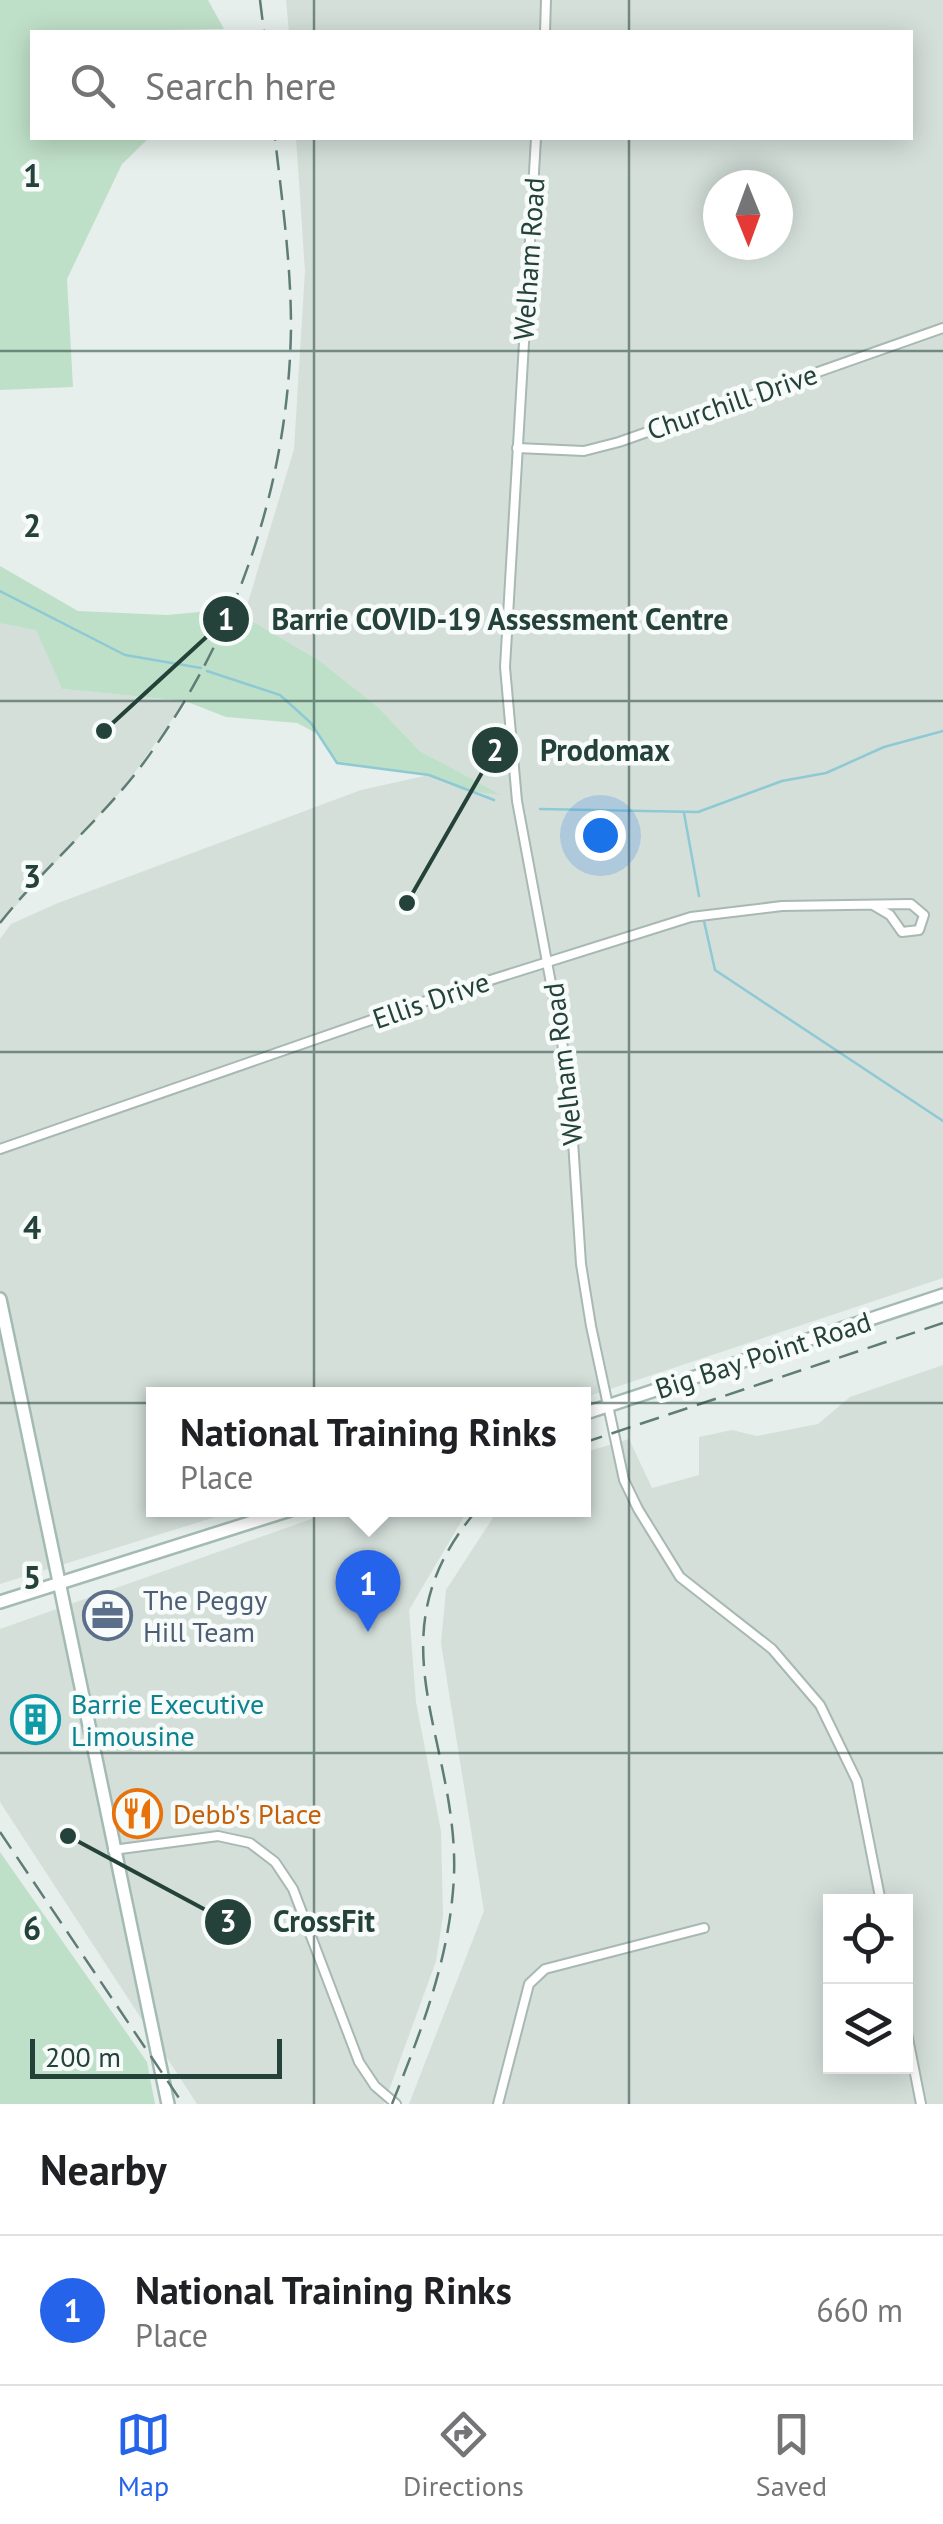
<!DOCTYPE html>
<html lang="en">
<head>
<meta charset="utf-8">
<style>
  body { margin:0; font-family:"PT Sans",sans-serif; background:#f2f2f2; color:#202124 }
  .controls { position:absolute; right:30px; bottom:30px; display:grid; overflow:hidden; border-radius:0px; box-shadow:0 5px 25px #0003 }
  .controls button { width:90px; height:90px; display:grid; place-items:center; padding:0; border:0; border-bottom:2px solid #e0e0e0; background:#fff; color:#202124; font:50px sans-serif }
  .compass { position:absolute; left:703px; top:170px; width:90px; height:90px; border-radius:50%; background:#fff; box-shadow:0 5px 25px #0003; rotate:179deg }
  .scale { position:absolute; left:30px; bottom:25px; width:252px; box-sizing:border-box; padding-left:10px; border:5px solid #24423a; border-top:0; font-size:28px; line-height:35px; white-space:nowrap; color:#24423a; -webkit-text-stroke:8px #f7fbf9; paint-order:stroke }
  .you { position:absolute; left:600px; top:835px; width:35px; height:35px; margin:-25px; border:8px solid #fff; border-radius:50%; background:#1a73e8; box-shadow:0 0 0 15px #1a73e833 }
  .badge { display:grid; place-items:center; width:65px; height:65px; border-radius:50%; background:#2563eb; color:#fff; font-size:32px; font-weight:700 }
  .pin { position:absolute; translate:-50% -82px; filter:drop-shadow(0 2px 5px #0008) }
  .pin::after { content:''; position:absolute; top:52px; width:35px; height:30px; background:inherit; clip-path:polygon(0 0,100% 0,50% 100%) }
  .popup { position:absolute; left:146px; top:1387px; width:445px; height:130px; box-sizing:border-box; display:grid; place-content:center; border-radius:0px; background:#fff; filter:drop-shadow(0 2px 8px #0005); font-size:32px; white-space:nowrap; color:#757577 }
  .popup b { font-size:38px; color:#202124 }
  .popup::after { content:''; position:absolute; left:50%; top:100%; margin-left:-20px; border:20px solid transparent; border-top-color:#fff }
  .list { margin:0; padding:0; list-style:none }
  h2 { display:flex; justify-content:space-between; align-items:center; height:130px; margin:0; padding:0 40px; font-size:42px }
  h2 small { font-size:32px; font-weight:400; color:#757577 }
  .list li { display:grid; grid-template-columns:65px 1fr auto; gap:30px; align-items:center; box-sizing:border-box; height:150px; padding:0 40px; border-top:2px solid #e0e0e0 }
  .list b { display:block; font-size:38px; white-space:nowrap }
  .list p { margin:0; font-size:32px; white-space:nowrap; color:#757577 }
  .list em { font-size:32px; font-style:normal; color:#757577 }
  .icon { flex:none; width:55px; height:55px; fill:none; stroke:currentColor; stroke-width:2; stroke-linecap:round; stroke-linejoin:round }
  .map { position:relative; flex:none; width:943px; height:2104px; overflow:hidden }
  .search { position:absolute; background:#fff; box-shadow:0 5px 25px #0003; left:30px; right:30px; top:30px; height:110px; display:flex; align-items:center; gap:25px; box-sizing:border-box; padding:0 35px; border-radius:0px; color:#757577; font-size:38px }
  .sheet { height:280px; background:#fff }
  nav { display:flex; justify-content:space-around; align-items:center; box-sizing:border-box; height:140px; border-top:2px solid #e0e0e0; background:#fff; font-size:28px; color:#757577 }
  nav a { display:grid; justify-items:center; gap:5px }
  nav .on { color:#2563eb }
  .map>svg:first-child { display:block }
</style>
</head>
<body>
<div class="map">
<svg width="943" height="2104" viewBox="0 0 943 2104">
  <rect width="100%" height="100%" fill="#e6efeb"/>
  <g fill="#d4dfda" fill-rule="evenodd">
    <path d="M286,0H943V1278L583,1398L153,1394V1510H238L0,1584V939L11,924L58,903L361,790L429,775L461,790L497,794L420,751L378,707L320,661L244,616L294,449L305,271L296,138H910V32H289ZM718,185H778V245H718Z"/>
    <polygon points="8,622 36,629 62,689 185,701 123,789 0,923 0,623"/>
    <path d="M943,1365V2104H409L484,1911L441,1643L446,1590L498,1510H583V1453L629,1439L652,1488L699,1475V1437L732,1430L757,1436L818,1424L850,1397ZM830,1902H906V2066H830Z"/>
    <polygon points="337,1510 468,1510 409,1610 416,1702 441,1831 443,1916 436,1961 384,2104 197,2104 0,1802 0,1629"/>
  </g>
  <g fill="#bfe0c8">
    <polygon points="0,0 208,0 224,29 32,32 32,138 149,138 122,164 67,279 73,387 0,390"/>
    <polygon points="0,566 78,611 167,615 232,609 320,661 378,707 420,751 501,795 461,790 429,775 337,763 318,734 297,723 226,717 185,701 62,689 36,630 0,623"/>
    <polygon points="0,1852 147,2062 155,2104 0,2104"/>
  </g>
  <g fill="none" stroke-linecap="round" stroke-linejoin="round">
    <g stroke="#8ec9d4" stroke-width="2.5">
      <polyline points="0,591 125,655 201,668"/>
      <polyline points="207,671 280,695 311,723 337,763 429,775 494,800"/>
      <polyline points="540,809 698,812 782,781 826,773 884,747 943,731"/>
      <polyline points="684,813 699,896"/>
      <polyline points="704,921 715,970 943,1121"/>
    </g>
    <defs>
      <g id="street">
        <polyline points="545,32 546,0"/>
        <polyline points="536,138 505,667 517,801 569,1080 581,1264 591,1326 624,1480 638,1509 680,1577 772,1649 820,1705 857,1781 881,1902"/>
        <polyline points="517,448 584,451 619,442 943,328"/>
        <polyline points="0,1149 449,993 691,917 782,906 911,904 924,915 919,930 902,932 890,915 873,905"/>
        <polyline points="113,1850 218,1836 250,1843 275,1862 293,1889 359,2062 375,2086 396,2104"/>
        <polyline points="906,2028 921,2104"/>
        <polyline points="498,2104 529,1984 545,1969 704,1928"/>
      </g>
      <g id="secondary">
        <polyline points="0,1299 168,2104"/>
        <polyline points="583,1414 943,1295"/>
        <polyline points="0,1602 290,1510"/>
      </g>
    </defs>
    <use href="#street" stroke="#a8b8b2" stroke-width="12"/>
    <use href="#secondary" stroke="#a4bbb3" stroke-width="16"/>
    <use href="#street" stroke="#fff" stroke-width="8"/>
    <use href="#secondary" stroke="#fff" stroke-width="11"/>
    <g stroke="#5f7d75" stroke-width="2.5" stroke-dasharray="20 10" stroke-linecap="butt">
      <polyline points="260,0 264,32"/>
      <path d="M0,923C44,867 99,822 142,765C236,638 289,485 291,327C291,263 282,200 275,138"/>
      <polyline points="583,1443 943,1323"/>
      <polyline points="0,1832 183,2104"/>
      <path d="M392,2104C422,2029 450,1958 454,1876C459,1738 368,1637 477,1510"/>
    </g>
  </g>
  <path fill="none" stroke="#24423a" stroke-width="2.5" stroke-opacity="0.55" d="M314,0V32M629,0V32M314,138V2104M629,138V2104M0,351H943M0,701H943M0,1052H943M0,1403H943M0,1753H943"/>
  <defs>
    <symbol id="office-ring" viewBox="-11 -11 22 22"><circle r="9.5" fill="#f7fbf9" stroke="#5c6f8a" stroke-width="1.5"/><path d="M-6-3h4V-5.5h4V-3h4V5H-6ZM-1-4.5V-3h2v-1.5ZM-6 0V1H6V0Z" fill="#5c6f8a"/></symbol>
    <symbol id="building-ring" viewBox="-11 -11 22 22"><circle r="9.5" fill="#f7fbf9" stroke="#0f9aa8" stroke-width="1.5"/><path d="M-4-6H4V6H1V3H-1V6H-4ZM-2.5-4.3h1.7v1.8h-1.7ZM.8-4.3h1.7v1.8H.8ZM-2.5-1h1.7V.8h-1.7ZM.8-1h1.7V.8H.8Z" fill="#0f9aa8"/></symbol>
    <symbol id="restaurant-ring" viewBox="-11 -11 22 22"><circle r="9.5" fill="#f7fbf9" stroke="#e8710a" stroke-width="1.5"/><path d="M-5-6h1v4h1v-4h1v4h1v-4h1v5L-1.5 .5V6h-2V.5L-5-1ZM5-6V6H3V1.5H1.5Q1.5-4 5-6Z" fill="#e8710a"/></symbol>
  </defs>
  <g fill-rule="evenodd">
    <use href="#office-ring" x="80" y="1588" width="55" height="55"/>
    <use href="#building-ring" x="8" y="1692" width="55" height="55"/>
    <use href="#restaurant-ring" x="110" y="1786" width="55" height="55"/>
  </g>
  <g text-anchor="middle" stroke-width="9" stroke-linejoin="round" paint-order="stroke">
    <g font-size="28" fill="#24423a" stroke="#f7fbf9">
      <text transform="translate(529 259) rotate(-86)" y="10">Welham Road</text>
      <text transform="translate(732 402) rotate(-19)" y="10">Churchill Drive</text>
      <text transform="translate(431 1000) rotate(-19)" y="10">Ellis Drive</text>
      <text transform="translate(563 1064) rotate(-97)" y="10">Welham Road</text>
      <text transform="translate(763 1355) rotate(-18)" y="10">Big Bay Point Road</text>
    </g>
    <g font-size="28" fill="#4e5e75" stroke="#f7fbf9" text-anchor="start">
      <text x="143" y="1610">The Peggy<tspan x="143" dy="32">Hill Team</tspan></text>
    </g>
    <g font-size="28" fill="#0d838f" stroke="#f7fbf9" text-anchor="start">
      <text x="71" y="1714">Barrie Executive<tspan x="71" dy="32">Limousine</tspan></text>
    </g>
    <g font-size="28" fill="#c56008" stroke="#f7fbf9" text-anchor="start">
      <text x="173" y="1824">Debb's Place</text>
    </g>
  </g>
  <g font-size="32" text-anchor="middle" font-weight="bold" fill="#24423a" stroke="#f7fbf9" stroke-width="9" stroke-linejoin="round" paint-order="stroke">
    <text x="32" y="187">1</text>
    <text x="32" y="537">2</text>
    <text x="32" y="888">3</text>
    <text x="32" y="1239">4</text>
    <text x="32" y="1589">5</text>
    <text x="32" y="1940">6</text>
  </g>
  <path fill="none" stroke="#24423a" stroke-width="4" d="M104 731L226 619M407 903L495 750M68 1836L228 1922"/>
  <g fill="#24423a" stroke="#f7fbf9" stroke-width="4">
    <circle cx="104" cy="731" r="10"/>
    <circle cx="407" cy="903" r="10"/>
    <circle cx="68" cy="1836" r="10"/>
    <circle cx="226" cy="619" r="25"/>
    <circle cx="495" cy="750" r="25"/>
    <circle cx="228" cy="1922" r="25"/>
  </g>
  <g font-size="30" text-anchor="middle" font-weight="bold" fill="#fff">
    <text x="226" y="630">1</text>
    <text x="495" y="761">2</text>
    <text x="228" y="1932">3</text>
  </g>
  <g font-size="30" text-anchor="middle" font-weight="bold" fill="#24423a" stroke="#f7fbf9" stroke-width="9" stroke-linejoin="round" paint-order="stroke">
    <text x="500" y="630">Barrie COVID-19 Assessment Centre</text>
    <text x="605" y="761">Prodomax</text>
    <text x="324" y="1932">CrossFit</text>
  </g>
</svg>
<div class="controls">
<button><svg class="icon" aria-label="locate" viewBox="0 0 24 24"><circle cx="12" cy="12" r="6"/><path d="M12 2v4M12 18v4M2 12h4M18 12h4"/></svg></button>
<button><svg class="icon" aria-label="layers" viewBox="0 0 24 24"><path d="M12 4l9 5-9 5-9-5zM3 14l9 5 9-5"/></svg></button>
</div>
<svg class="compass" viewBox="-18 -18 36 36"><path d="M0-13l5 13h-10z" fill="#e53935"/><path d="M0 13l5-13h-10z" fill="#757577"/></svg>
<div class="scale">200 m</div>
<div class="you"></div>
<div class="pin badge" style="left:368px;top:1632px">1</div>
<div class="popup"><b>National Training Rinks</b>Place</div>
<div class="search"><svg class="icon" aria-label="search" viewBox="0 0 24 24"><circle cx="10" cy="10" r="6"/><path d="M15 15l6 6"/></svg>Search here</div>
</div>
<section class="sheet">
<h2>Nearby<small></small></h2>
<ul class="list">
<li><span class="badge">1</span><div><b>National Training Rinks</b><p>Place</p></div><em>660 m</em></li>
</ul>
</section>
<nav>
<a class="on"><svg class="icon" aria-label="map" viewBox="0 0 24 24"><path d="M3 6l6-2 6 2 6-2v14l-6 2-6-2-6 2zM9 4v14M15 6v14"/></svg>Map</a>
<a><svg class="icon" aria-label="directions" viewBox="0 0 24 24"><path d="M12 3l9 9-9 9-9-9zM9 14v-3h6M13 9l2 2-2 2"/></svg>Directions</a>
<a><svg class="icon" aria-label="saved" viewBox="0 0 24 24"><path d="M7 4h10v16l-5-4-5 4z"/></svg>Saved</a>
</nav>
</body>
</html>
